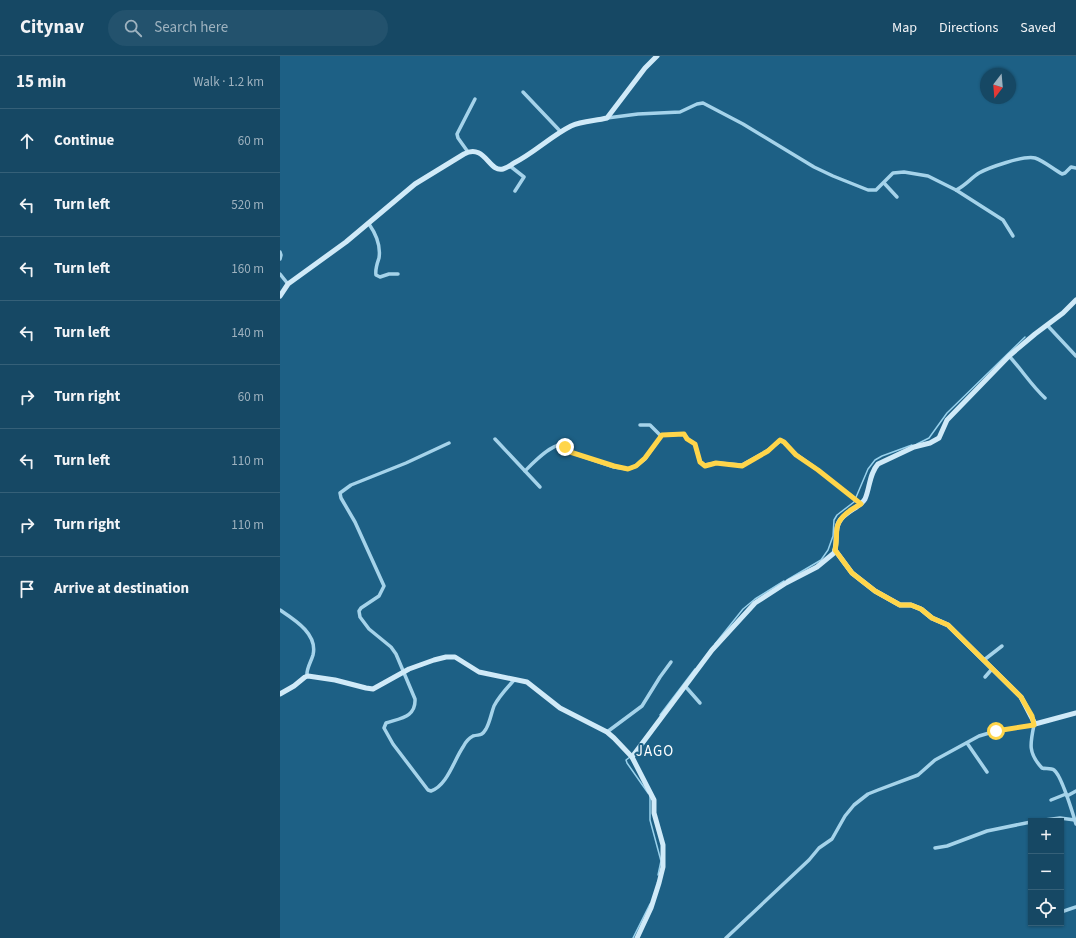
<!DOCTYPE html>
<html lang="en">
<head>
<meta charset="utf-8">
<style>
  body { margin:0; font-family:"Source Sans 3",sans-serif; background:#23526d; color:#f1f3f6 }
  .controls { position:absolute; right:12px; bottom:12px; display:grid; overflow:hidden; border-radius:0px; box-shadow:0 1px 3px #0004 }
  .controls button { width:36px; height:36px; display:grid; place-items:center; padding:0; border:0; border-bottom:1px solid #356078; background:#164864; color:#f1f3f6; font:20px sans-serif }
  .compass { position:absolute; left:700px; top:12px; width:36px; height:36px; border-radius:50%; background:#164864; box-shadow:0 1px 3px #0004; rotate:196deg }
  .stop { position:absolute; width:12px; height:12px; margin:-9px; border:3px solid #ffd54a; border-radius:50%; background:#fff }
  .stop.end { background:#ffd54a; border-color:#fff; box-shadow:0 1px 4px #0008 }
  .list { margin:0; padding:0; list-style:none }
  h2 { display:flex; justify-content:space-between; align-items:center; height:52px; margin:0; padding:0 16px; font-size:17px }
  h2 small { font-size:13px; font-weight:400; color:#9eb2bf }
  .list li { display:grid; grid-template-columns:26px 1fr auto; gap:12px; align-items:center; box-sizing:border-box; height:64px; padding:0 16px; border-top:1px solid #356078 }
  .list b { display:block; font-size:15px; white-space:nowrap }
  .list em { font-size:13px; font-style:normal; color:#9eb2bf }
  .icon { flex:none; width:22px; height:22px; fill:none; stroke:currentColor; stroke-width:2; stroke-linecap:round; stroke-linejoin:round }
  .map { position:relative; flex:none; width:796px; height:882px; overflow:hidden }
  header { display:flex; align-items:center; gap:24px; box-sizing:border-box; height:56px; padding:0 20px; background:#164864; border-bottom:1px solid #356078 }
  header strong { font-size:19px }
  nav { display:flex; gap:22px; margin-inline-start:auto; font-size:14px }
  .search { width:280px; height:36px; background:#23526d; display:flex; align-items:center; gap:10px; box-sizing:border-box; padding:0 14px; border-radius:22px; color:#9eb2bf; font-size:15px }
  main { display:flex }
  aside { flex:1; background:#164864 }
  .map>svg:first-child { display:block }
</style>
</head>
<body>
<header>
<strong>Citynav</strong>
<div class="search"><svg class="icon" aria-label="search" viewBox="0 0 24 24"><circle cx="10" cy="10" r="6"/><path d="M15 15l6 6"/></svg>Search here</div>
<nav><a>Map</a><a>Directions</a><a>Saved</a></nav>
</header>
<main>
<aside>
<h2>15 min<small>Walk · 1.2 km</small></h2>
<ul class="list">
<li><svg class="icon" aria-label="ahead" viewBox="0 0 24 24"><path d="M12 20V5M6 11l6-6 6 6"/></svg><div><b>Continue</b></div><em>60 m</em></li>
<li><svg class="icon" aria-label="left" viewBox="0 0 24 24"><path d="M17 20v-9H6M10 6l-5 5 5 5"/></svg><div><b>Turn left</b></div><em>520 m</em></li>
<li><svg class="icon" aria-label="left" viewBox="0 0 24 24"><path d="M17 20v-9H6M10 6l-5 5 5 5"/></svg><div><b>Turn left</b></div><em>160 m</em></li>
<li><svg class="icon" aria-label="left" viewBox="0 0 24 24"><path d="M17 20v-9H6M10 6l-5 5 5 5"/></svg><div><b>Turn left</b></div><em>140 m</em></li>
<li><svg class="icon" aria-label="right" viewBox="0 0 24 24"><path d="M7 20v-9h11M14 6l5 5-5 5"/></svg><div><b>Turn right</b></div><em>60 m</em></li>
<li><svg class="icon" aria-label="left" viewBox="0 0 24 24"><path d="M17 20v-9H6M10 6l-5 5 5 5"/></svg><div><b>Turn left</b></div><em>110 m</em></li>
<li><svg class="icon" aria-label="right" viewBox="0 0 24 24"><path d="M7 20v-9h11M14 6l5 5-5 5"/></svg><div><b>Turn right</b></div><em>110 m</em></li>
<li><svg class="icon" aria-label="arrive" viewBox="0 0 24 24"><path d="M6 21V4h12l-3 4 3 4H6"/></svg><div><b>Arrive at destination</b></div></li>
</ul>
</aside>
<div class="map">
<svg width="796" height="882" viewBox="0 0 796 882">
  <rect width="100%" height="100%" fill="#1d6085"/>
  <g fill="none" stroke-linecap="round" stroke-linejoin="round">
    <g stroke="#98d1ec" stroke-width="1.5">
      <polyline points="637,388 649,382 667,357 745,281"/>
      <polyline points="507,524 541,504 548,494 553,480 554,464 557,459 574,446 588,413 595,404 602,400 632,389"/>
      <polyline points="435,588 463,553 475,543 504,525"/>
      <polyline points="380,659 415,613"/>
      <polyline points="350,701 346,704 347,707 368,737"/>
      <polyline points="370,740 370,764 381,805 378,819"/>
      <polyline points="353,882 370,848"/>
    </g>
    <g stroke="#a5d3ea" stroke-width="3.5">
      <polyline points="243,36 281,76"/>
      <path d="M327,62L358,58L400,56L417,48L423,47L463,68L534,111L553,120L588,134H596L613,117L624,116L648,120L676,134C685,130 691,122 699,117C708,112 744,99 755,102C764,105 773,113 782,118L785,117L791,111L796,112"/>
      <polyline points="188,96 178,82 177,78 195,43"/>
      <polyline points="230,110 244,121 235,135"/>
      <polyline points="604,127 617,141"/>
      <polyline points="676,134 723,164 733,180"/>
      <path d="M89,168C96,178 101,189 99,202C97,208 95,213 96,219L100,221L109,218H118"/>
      <polyline points="0,196 1,199 0,203"/>
      <polyline points="0,218 8,228"/>
      <polyline points="767,269 796,300"/>
      <path d="M729,300C742,314 751,329 765,342"/>
      <polyline points="360,369 370,369 380,379 404,378 409,384 415,388 420,406 424,409 437,407 462,409 487,395 500,385 501,384 517,399 538,414 581,448"/>
      <polyline points="215,383 245,415"/>
      <path d="M169,387L126,407L71,429L60,437L61,442L75,466L104,530L99,540L81,552L79,555L80,561L89,573L111,591L116,598L135,643C136,661 121,662 106,667L104,672L113,688L148,734L151,735C167,730 174,704 183,691C185,687 189,682 193,680C200,678 201,681 206,673C210,666 211,658 214,650C219,640 227,632 235,623"/>
      <path d="M260,431L245,415C253,407 272,387 283,389L290,396L334,411L348,413L356,410L365,403L382,379"/>
      <path d="M0,554C15,564 38,578 33,599C31,606 26,613 27,620"/>
      <polyline points="704,604 722,590"/>
      <polyline points="705,621 712,613"/>
      <polyline points="405,630 420,647"/>
      <path d="M754,669C750,688 748,697 762,712C765,713 771,712 774,714C781,719 793,758 796,768"/>
      <polyline points="327,676 362,650 380,621 391,606"/>
      <polyline points="687,687 707,716"/>
      <polyline points="787,740 796,735"/>
      <polyline points="771,744 786,738"/>
      <polyline points="757,765 780,762 795,764"/>
      <polyline points="655,792 667,790 707,775 751,766"/>
      <polyline points="781,856 796,851"/>
      <polyline points="446,882 529,804 539,792 552,783 565,760 574,749 588,738 598,734 638,719 655,704 699,680 716,675 754,669 754,668"/>
    </g>
    <g stroke="#d0eaf8" stroke-width="5">
      <path d="M0,240L8,228L66,186L135,128L184,98C205,87 209,117 223,113C227,112 231,109 234,107C254,97 271,80 291,70C302,65 315,65 327,62L365,12L377,0"/>
      <polyline points="555,494 572,517 595,535 620,549 631,549 641,553 652,562 668,569 741,641 755,668 796,657"/>
      <polyline points="0,638 14,630 25,621 28,620 55,624 86,632 93,633 129,613 154,604 166,601 175,601 199,616 247,626 280,652 327,676 334,682 352,701"/>
      <path d="M357,882L371,852L379,827L383,811V789L374,757V744L352,701L432,594L475,547L506,527L537,511L554,497C558,487 554,475 559,466C565,455 580,452 585,443C590,432 589,418 598,408L634,391L650,387L659,382L667,364L729,300L755,278L783,257L796,244"/>
    </g>
  </g>
  <g fill="none" stroke-linecap="round" stroke-linejoin="round">
    <path stroke="#ffd54a" stroke-width="5" d="M285,391L290,396L334,410L348,413L356,410L365,402L382,379L404,378L407,383L415,388L420,406L425,410L436,407L462,410L488,395L500,384L504,386L516,399L538,414L581,448C572,453 559,460 557,472C556,479 557,487 555,494L572,517L595,535L620,549H631L641,553L652,562L668,569L741,641L752,660L754,669L716,675"/>
  </g>
  <g text-anchor="middle" stroke-width="4" stroke-linejoin="round" paint-order="stroke">
    <g font-size="15" letter-spacing="1" fill="#fff" stroke="#1d6085">
      <text x="375" y="700">JAGO</text>
    </g>
  </g>
</svg>
<div class="controls">
<button>+</button>
<button>−</button>
<button><svg class="icon" aria-label="locate" viewBox="0 0 24 24"><circle cx="12" cy="12" r="6"/><path d="M12 2v4M12 18v4M2 12h4M18 12h4"/></svg></button>
</div>
<svg class="compass" viewBox="-18 -18 36 36"><path d="M0-13l5 13h-10z" fill="#e53935"/><path d="M0 13l5-13h-10z" fill="#9eb2bf"/></svg>
<div class="stop" style="left:716px;top:675px"></div>
<div class="stop end" style="left:285px;top:391px"></div>
</div>
</main>
</body>
</html>
